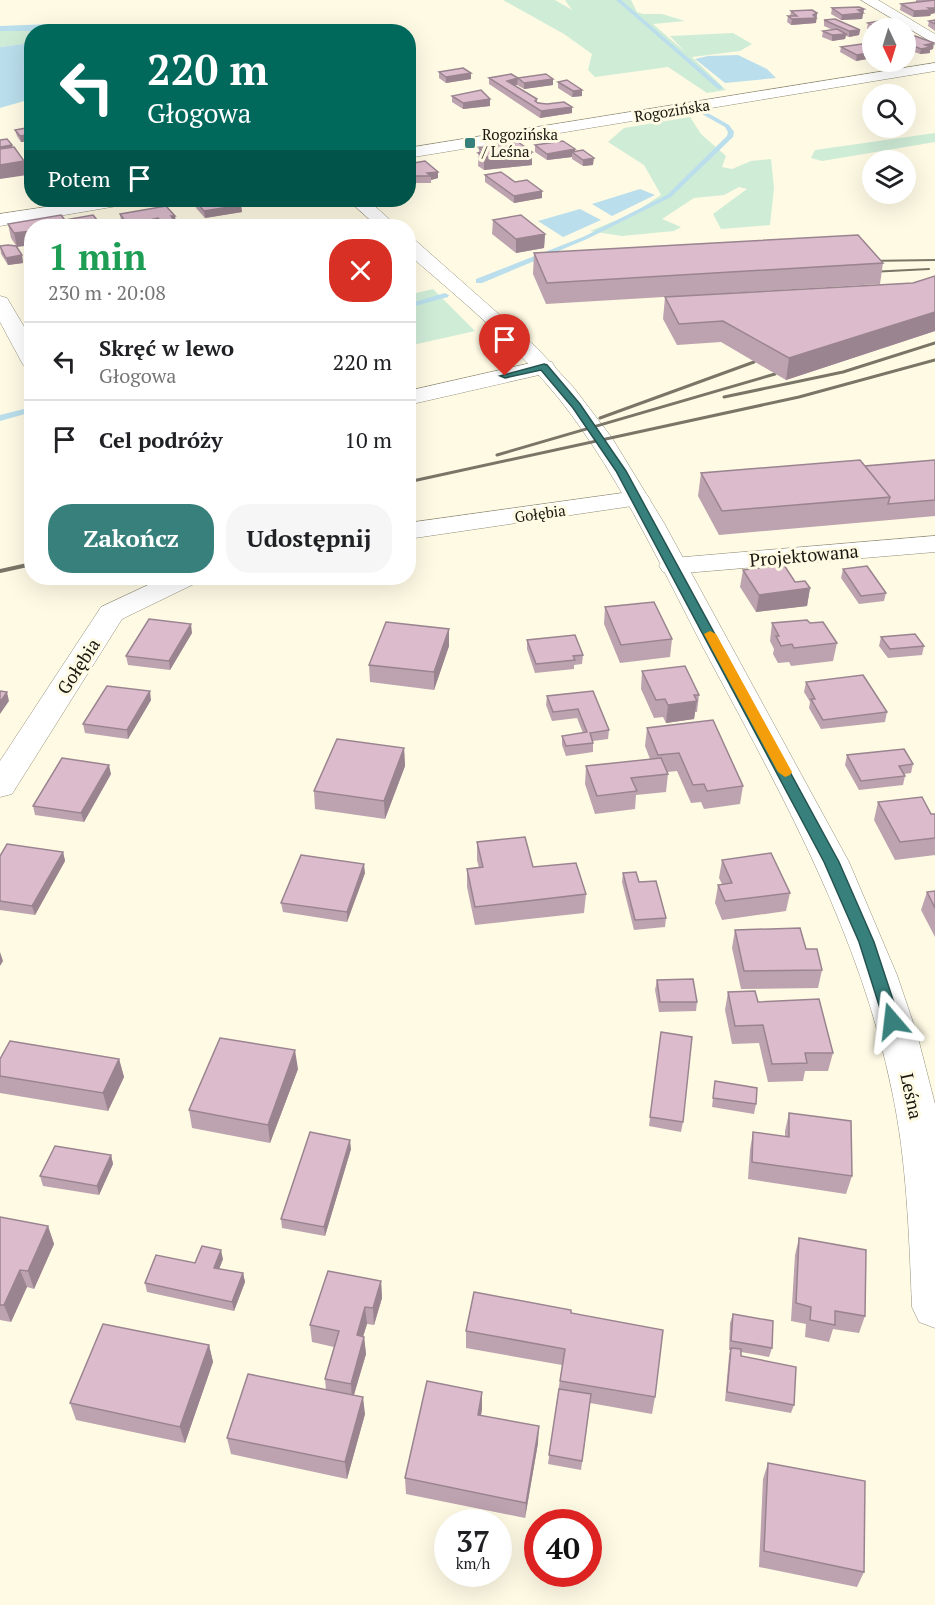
<!DOCTYPE html>
<html lang="pl">
<meta charset="utf-8">
<style>
body{margin:0;font-family:"PT Serif",serif;background:#f6f6f6;color:#202124;height:100vh;display:flex;flex-direction:column;font-size:22px;white-space:nowrap}
*{box-sizing:border-box;margin:0}
p{font-size:20px;color:#757577}
.icon{flex:none;width:33px;height:33px;fill:none;stroke:currentColor;stroke-width:2;stroke-linecap:round;stroke-linejoin:round}
.map{position:relative;flex:1;overflow:hidden}
.details{position:absolute;left:24px;top:219px;width:392px;height:366px;display:flex;flex-direction:column;background:#fff;border-radius:24px;box-shadow:0 6px 24px #0002}
.details>*{flex:none}
.banner{position:absolute;left:24px;top:24px;width:392px;height:183px;border-radius:24px;box-shadow:0 6px 24px #0002;background:#00695c;color:#fff;overflow:hidden}
.needle{width:39px;rotate:176deg}
.tools{position:absolute;left:862px;top:18px;display:grid;gap:12px}
.tools a{display:grid;place-items:center;width:54px;height:54px;border-radius:50%;background:#fff;box-shadow:0 6px 24px #0002;font-size:30px}
.speed{position:absolute;left:434px;top:1509px;display:flex;gap:12px;font-size:30px;font-weight:700;text-align:center}
.speed>*{display:grid;place-content:center;width:78px;height:78px;border-radius:50%;background:#fff;box-shadow:0 6px 24px #0002;line-height:1}
.speed small{font-size:15px;font-weight:400}
.speed .limit{border:9px solid #d22;background:#fff;color:#111}
.pin{position:absolute;display:grid;place-items:center;width:51px;height:51px;color:#fff;margin:-62px -26px;border-radius:50% 50% 50% 0;rotate:-45deg;box-shadow:0 0 6px #0007}
.pin .icon{rotate:45deg}
.me{position:absolute;width:66px;margin:-33px;rotate:343deg;stroke-linejoin:round;filter:drop-shadow(0 0 4px #0008)}
.turn{display:flex;align-items:center;gap:21px;height:126px;padding:0 24px;font-size:27px}
.turn .icon{width:78px;height:78px;stroke-width:2.5}
.turn b{display:block;font-size:42px;line-height:51px}
.then{display:flex;align-items:center;height:57px;padding:0 24px;background:#0003;gap:12px;font-size:22px}
.round{display:grid;place-items:center;flex:none;width:63px;height:63px;border-radius:24px;background:#f6f6f6}
.overview{display:flex;align-items:center;justify-content:space-between;height:102px;padding:0 24px}
h1{font-size:36px;font-weight:700;line-height:45px;color:#1e9e55}
.cta{display:flex;gap:12px;margin-top:auto;padding:12px 24px}
.cta a{flex:1;height:69px;border-radius:24px;background:#38807b;color:#fff;font-size:24px;font-weight:700;line-height:69px;text-align:center}
.cta a+a{background:#f6f6f6;color:#202124}
ul{padding:0;list-style:none}
li{display:flex;align-items:center;gap:18px;height:78px;padding:0 24px;border-top:2px solid #e0e0e0}
li div{flex:1}
li b{display:block;font-size:22px}
li em{font-style:normal}
.map>svg:first-child{display:block}
.green{fill:#cfecd7}
.water{fill:#badeec}
.lines{fill:none;stroke-linecap:round;stroke-linejoin:round}
.stream{fill:#badeec;fill-rule:evenodd}
.street-casing{stroke:#928e7a;stroke-width:1}
.secondary-casing{stroke:#928e7a;stroke-width:1}
.street{fill:#fff;fill-rule:evenodd}
.secondary{fill:#fff;fill-rule:evenodd}
.rail-far2{stroke:#797668;stroke-width:2}
.rail-far1{stroke:#797668;stroke-width:3}
.rail{stroke:#797668;stroke-width:4}
.wall{fill:#bda2af}
.shaded-wall{fill:#9a848f}
.building{fill:#dcbccc;stroke:#9a848f;stroke-width:1.5}
.route{fill:#38807b;stroke:#245350;stroke-width:1.5}
.slow{fill:#f59e0b}
.poi-dot{fill:#38807b;stroke:#fefae4;stroke-width:2}
.labels{text-anchor:middle;dominant-baseline:central;stroke-width:6;stroke-linejoin:round;paint-order:stroke}
.far-street-label{font-size:15px;fill:#1a1810;stroke:#fefae4}
.far-poi-label{font-size:15px;fill:#1a1810;stroke:#fefae4;text-anchor:start}
.street-label{font-size:18px;fill:#1a1810;stroke:#fefae4}
</style>
<div class="map">
<svg width="935" height="1605" viewBox="0 0 935 1605">
<rect width="100%" height="100%" fill="#fefae4"/>
<path class="green" d="M503,0H555L572,10L565,0H631L637,12L643,14H662L685,21L653,24L685,52L670,36L733,33L752,44L740,51L692,57L726,90L707,93L668,67L595,77L588,70L592,54L564,34Z
M0,31H36L32,32L31,43L0,47Z
M690,117L701,134L726,156L722,167L732,169L751,161L771,159L774,188L770,225L721,229L713,214L747,189L739,187L724,195L694,198L662,219L681,227L674,231L622,236L590,231L632,214L661,195L644,165L608,142L624,128Z
M935,133V142L822,161L811,158L815,150Z
M433,289L475,331L408,346V295Z"/>
<path class="water" d="M51,24L60,27L62,31H0V26Z
M31,43V99L0,108V47Z
M738,55L767,69L776,78L725,83L695,59L708,56Z
M640,189L655,195L612,216L592,204Z
M580,209L601,220L563,237L538,221Z"/>
<g class="lines">
<path class="stream" d="M616,0H621L722,87V89H718Z
M702,112H706L729,125L734,132L733,137L671,197L587,239L482,283H476V279L583,237L667,195L727,136L728,132L725,127L702,114Z
M445,293L449,295L448,297L408,308V304Z
M32,407V412L0,421V415Z"/>
<defs>
<path id="street" d="M861,0H878L935,34V44Z
M315,26L320,27L321,32H304Z
M0,296L7,298L32,340V368L24,366L21,361L0,322Z
M544,360L552,362L555,367L552,372L408,405V391Z
M637,491L646,494L650,499L646,504L408,539V523Z
M935,536V552L673,574L663,572L659,566L663,560L673,558Z
M163,578H198L194,584L122,619L12,794L0,797V761L101,607Z"/>
<path id="secondary" d="M935,63V71L408,158V148Z
M92,200H132L129,204L123,205L0,226V214Z
M348,200H368L397,226H377Z
M408,238L415,240L537,348L574,388L612,438L664,523L849,862L897,975L917,1034L935,1104V1328L919,1322L912,1307C909,1235 907,1162 892,1091C861,938 786,802 713,666C665,576 623,480 560,400C516,345 461,300 408,254Z"/>
</defs>
<use href="#street" class="street-casing"/>
<use href="#secondary" class="secondary-casing"/>
<use href="#street" class="street"/>
<use href="#secondary" class="secondary"/>
<path class="rail-far2" d="M866,261L935,260
M870,272L929,269"/>
<path class="rail-far1" d="M724,397L843,372L935,343
M600,418L754,362
M497,455L775,374
M408,482L799,397L935,360"/>
<path class="rail" d="M0,571L32,564"/>
</g>
<path class="wall" d="M916,0H935V13L931,14L930,16L913,17L900,10L901,4L917,2H916Z
M832,8L864,9L862,19L841,20L831,14Z
M791,11L817,13L816,23L791,25L787,22L788,16H790Z
M824,20L860,30L859,35L849,37L846,36L845,39L832,41L822,37L823,31L833,30L824,26Z
M935,20V31L928,26L929,21Z
M868,23L894,28H873V31L867,29Z
M906,37L933,49L930,50V53L920,54L906,49Z
M841,47L873,50V58L856,61L840,52Z
M439,72L471,73V79L446,83L439,78Z
M489,78H518L517,85H515L537,99V102L572,113L540,118L489,84Z
M518,78L553,79V85L524,89L517,85Z
M558,82L582,90V96L572,97L558,88Z
M452,96L490,99V106L463,109L452,102Z
M32,127V141L21,142L17,136L15,130Z
M535,145L575,152L593,165L583,166L572,159V157L547,160L535,152Z
M479,148L532,165L484,170L478,166Z
M408,164L438,172V178L431,180V183H409L408,182Z
M485,175L515,182L542,198L514,203L485,182Z
M290,200H329V203L297,206Z
M195,201L241,205L242,212L205,218L196,208Z
M120,214L175,216L176,226H125L121,221Z
M493,220L545,234L544,248L516,253L492,234Z
M8,224L32,226L17,247L11,238Z
M0,246L22,255L23,263L8,265L1,254Z
M32,252L31,268L26,261L25,253Z
M534,253L883,263L880,284L546,304L533,274Z
M935,276V331L786,380L721,342L677,345L663,319L665,297L913,283Z
M935,460V516L719,535L698,496L701,473L865,466Z
M843,569L886,593L884,601L859,604L841,578Z
M743,570L795,582L810,588L807,606L756,612L740,587Z
M605,607L672,639L670,657L620,663L604,624Z
M772,623H810L837,643L833,661L791,666L789,662L778,663L773,654L774,649L770,641Z
M192,633L170,670L128,665L126,656Z
M881,637L924,646L922,655L888,658L879,646Z
M527,640L583,655L582,664L574,665V669L535,673L527,649Z
M449,646L434,690L370,682L369,665Z
M642,671L699,695L697,712H695L694,719L666,723L663,717L654,718L641,689Z
M806,682L887,712L885,722L821,729L809,708L810,702L804,692Z
M593,691L609,730L608,739L593,741V752L566,756L562,745V736L583,733L577,718L552,721L546,705L547,696Z
M151,700L128,739L85,733L83,724Z
M647,728L743,786L740,804L704,809L701,802L691,803L677,771L667,772L668,774L666,792L636,795L635,809L595,814L585,784L586,766L650,759L645,746Z
M404,748L405,766L385,819L315,809L314,791Z
M847,755L913,764L911,773L904,774L905,776L903,785L859,790L845,765Z
M111,774L84,822L35,815L33,806Z
M878,802L931,814H935V855L895,860L874,820Z
M477,842L533,867L586,894L584,913L475,925L467,887V869L479,868L477,860Z
M63,852L65,861L35,915L0,910V856Z
M722,860L790,893L786,911L722,920L715,903L718,885L722,884L719,878Z
M365,873L347,922L283,912L281,903Z
M623,873L639,882L666,918L665,927L634,930L622,882Z
M935,891V937L921,910L927,892Z
M735,930L806,949L822,970L818,988L741,989L732,948Z
M657,980L697,1002L696,1011L659,1012L655,990Z
M728,992L758,1002L833,1053L828,1071H805L803,1081L768,1082L759,1043L732,1044L725,1010Z
M661,1032L683,1122L681,1132L649,1126Z
M0,1059H119L124,1077L108,1111L0,1093Z
M298,1069L270,1143L192,1128L189,1110Z
M715,1081L756,1104L754,1114L712,1107Z
M789,1113L852,1176L846,1194L748,1179L750,1150L753,1132L785,1137V1131Z
M351,1149L325,1236L282,1228L281,1219Z
M111,1155L113,1164L99,1195L43,1186L40,1176Z
M0,1217L48,1226L54,1244L34,1289L27,1287L11,1322L0,1320Z
M799,1238L865,1316L859,1333L833,1329L829,1342L805,1337L806,1324L791,1321L795,1255Z
M223,1259L219,1269L243,1273L245,1282L234,1311L147,1292L145,1283L195,1263Z
M381,1281L382,1298L374,1325L367,1324L363,1337H364L366,1354L354,1395L365,1414L347,1479L231,1454L227,1438L326,1390L325,1379L334,1347L312,1342L310,1325Z
M571,1313L655,1397L652,1414L590,1403L581,1470L548,1464L562,1365L466,1348V1331Z
M733,1314L772,1348L769,1357L741,1352V1356L794,1405L791,1413L725,1401L729,1356L730,1350H729L730,1323Z
M209,1345L213,1362L185,1443L76,1420L70,1403Z
M482,1409L481,1415L538,1443L525,1518L406,1494L405,1478Z
M768,1463L864,1572L857,1587L759,1567L763,1479Z"/>
<path class="shaded-wall" d="M928,8H935V13L931,14L930,16L913,17L914,11Z
M864,9L862,19L841,20L842,15L858,10Z
M817,13L816,23L791,25L792,19L813,15Z
M860,30L859,35L849,37V31Z
M846,34L845,39L832,41V35Z
M934,43L933,49L930,50V53L920,54L921,49L925,45Z
M873,52V58L856,61L857,55Z
M471,73V79L446,83V77Z
M518,78L517,85L507,87V81Z
M553,79V85L524,89V83Z
M582,90V96L572,97L573,91Z
M490,99V106L463,109V103Z
M572,107V113L540,118L541,111Z
M32,134V141L21,142L20,136Z
M12,145L15,158L0,160V146Z
M575,149V154L572,152V157L547,160V154Z
M532,152V165L484,170V157Z
M594,158L593,165L583,166V160Z
M24,161L27,175L0,179V165Z
M438,172V178L431,180V176L427,173Z
M542,191V198L514,203V196Z
M297,200H329V203L297,206Z
M241,205L242,212L205,218L204,211Z
M171,216H175L176,226H162V223Z
M158,218L159,226H129L128,225Z
M68,224V226H55Z
M32,231V245L17,247L14,233Z
M545,234L544,248L516,253V239Z
M22,255L23,263L8,265L6,258Z
M935,312V331L786,380L789,358Z
M810,588L807,606L756,612L759,595Z
M191,624L192,633L170,670L169,661Z
M449,629V646L434,690V672Z
M150,691L151,700L128,739L127,730Z
M7,692L9,701L0,714V702Z
M697,701L694,719L666,723L668,705Z
M404,748L405,766L385,819L384,801Z
M109,765L111,774L84,822L81,813Z
M63,852L65,861L35,915L32,906Z
M364,864L365,873L347,922V912Z
M0,952L3,961L0,966Z
M295,1050L298,1069L270,1143L268,1125Z
M119,1059L124,1077L108,1111L103,1093Z
M350,1140L351,1149L325,1236L324,1227Z
M111,1155L113,1164L99,1195L97,1186Z
M48,1226L54,1244L34,1289L28,1271Z
M221,1250L223,1259L216,1277L214,1268Z
M20,1270L27,1287L11,1322L4,1305Z
M243,1273L245,1282L234,1311L232,1302Z
M381,1281L382,1298L374,1325L373,1308Z
M365,1307L367,1324L358,1352L357,1335Z
M364,1337L366,1354L352,1401L351,1384Z
M209,1345L213,1362L185,1443L180,1427Z
M482,1392V1409L478,1431V1415Z
M363,1397L365,1414L347,1479L345,1462Z
M539,1426L538,1443L525,1518L526,1503Z"/>
<path class="building" d="M935,0V8H928L931,10L914,11L901,4Z
M859,7L864,9L858,10L863,13L842,15L832,8Z
M812,10L817,13L813,15L816,18L792,19L788,16H797L791,11Z
M835,19L860,30L849,31L824,20Z
M935,20V24L929,21Z
M879,21L894,28H881L868,23Z
M837,29L846,34L832,35L823,31Z
M915,36L934,43L925,45L931,47L921,49L906,43V37Z
M862,44L873,50V52L857,55L841,47Z
M463,68L471,73L446,77L439,72Z
M511,74L518,78L507,81L537,99L535,101L538,103L547,104L564,102L572,107L541,111L489,78Z
M546,74L553,79L524,83L518,78Z
M567,80L582,90L573,91L558,82Z
M481,90L490,99L463,103L452,96Z
M32,127V134L20,136L15,130Z
M7,139L12,145L0,147V140Z
M563,141L575,149L547,154L535,145Z
M518,142L532,152L484,157L478,153L484,152L479,148Z
M14,147L24,161L0,165V149Z
M583,150L594,158L583,160L572,152Z
M425,161L438,172L427,173L431,176H409L408,175V164Z
M501,172L515,182L527,180L542,191L514,196L485,175Z
M207,200H235L241,205L204,211L195,201Z
M166,206L175,216H171L175,221L162,223L158,218L128,225L120,214Z
M61,215L68,224L55,226H56H32V231L14,233L8,224Z
M93,215L102,226H68V224L65,220Z
M521,215L545,234L516,239L493,220Z
M248,220L254,226H221L220,225Z
M858,235L883,263L547,283L534,253Z
M8,245L16,246L22,255L6,258L0,246Z
M32,252V260H29L25,253Z
M935,276V312L789,358L723,321L679,324L665,297L913,283Z
M860,460L890,497L722,511L701,473Z
M935,460V500L888,504L890,497L865,466Z
M784,565L795,582L805,581L810,588L759,595L743,570Z
M867,566L886,593L861,596L843,569Z
M654,602L672,639L621,645L605,607Z
M149,619L191,624L169,661L126,656Z
M807,620L810,623L823,622L837,643L794,648L792,644L781,646L776,636H779L772,623Z
M386,622L449,629L434,672L369,665Z
M915,634L924,646L890,649L881,637Z
M575,635L583,655L573,656L575,660L536,664L527,640Z
M685,666L699,695H694L697,701L668,705L665,699L656,700L642,671Z
M863,675L887,712L823,720L811,699H815L806,682Z
M107,686L150,691L127,730L83,724Z
M0,691L7,692L0,702Z
M593,691L609,730L590,733L593,743L566,746L562,736L587,732L578,709L553,712L547,696Z
M713,720L743,786L707,791L704,784L693,785L679,753L658,755L647,728Z
M337,739L404,748L384,801L314,791Z
M904,749L913,764L899,766L905,776L861,781L847,755Z
M62,758L109,765L81,813L33,806Z
M661,758L668,774L631,778L637,791L597,796L586,766Z
M922,797L931,814H935V838L900,842L878,802Z
M525,837L533,867L576,863L586,894L475,907L467,869L483,867L477,842Z
M7,844L63,852L32,906L0,901V856Z
M771,853L790,893L725,901L718,885L732,883L722,860Z
M301,855L364,864L347,912L281,903Z
M636,872L639,882L656,881L666,918L635,920L623,873Z
M935,891V908L927,892Z
M800,928L806,949H817L822,970L744,971L735,930Z
M693,979L697,1002H660L657,980Z
M755,991L758,1002L819,999L833,1053H805L807,1063L772,1064L763,1025L735,1026L728,992Z
M661,1032L692,1037L683,1122L650,1117Z
M220,1038L295,1050L268,1125L189,1110Z
M10,1041L119,1059L103,1093L0,1076V1059Z
M715,1081L757,1088L756,1104L713,1098Z
M789,1113L851,1121L852,1176L752,1162L753,1132L789,1137Z
M310,1132L350,1140L324,1227L281,1219Z
M55,1146L111,1155L97,1186L40,1176Z
M0,1217L48,1226L28,1271L20,1270L4,1305H0Z
M799,1238L866,1250L865,1316L835,1311V1325L810,1320L811,1307L796,1303Z
M202,1246L221,1250L214,1268L243,1273L232,1302L145,1283L156,1255L195,1263Z
M328,1271L381,1281L373,1308L365,1307L357,1335L364,1337L351,1384L325,1379L339,1331L310,1325Z
M474,1292L571,1310V1313L663,1330L655,1397L560,1381L565,1349L466,1331Z
M733,1314L773,1321L772,1348L731,1341Z
M103,1324L209,1345L180,1427L70,1403Z
M731,1348L741,1349V1356L796,1367L794,1405L727,1392Z
M248,1374L363,1397L345,1462L227,1438Z
M427,1381L482,1392L478,1415L539,1426L526,1503L405,1478Z
M559,1389L591,1394L582,1461L549,1455Z
M768,1463L865,1481L864,1572L764,1551Z"/>
<path class="route" d="M544,364L547,365L580,404L626,471L839,862L874,942L900,1021L898,1026L892,1028L887,1026L884,1021L859,942L824,862L616,471L573,408L541,370L505,378L500,376Z"/>
<path class="slow" d="M710,631L716,634L792,772L790,775L785,777L778,772L704,634Z"/>
<rect class="poi-dot" x="464" y="137" width="12" height="12" rx="3"/>
<g class="labels">
<g class="far-street-label">
<text transform="translate(672 110) rotate(-9)">Rogozińska</text>
<text transform="translate(540 513) rotate(-8)">Gołębia</text>
</g>
<g class="far-poi-label">
<text x="482" y="134">Rogozińska<tspan x="482" dy="17">/ Leśna</tspan></text>
</g>
<g class="street-label">
<text transform="translate(804 555) rotate(-5)">Projektowana</text>
<text transform="translate(78 666) rotate(-57)">Gołębia</text>
<text transform="translate(912 1096) rotate(78)">Leśna</text>
</g>
</g>
</svg>
<div class="tools">
<a><svg class="needle" viewBox="-14 -14 28 28"><path d="M0-13l5 13h-10z" fill="#e53935"/><path d="M0 13l5-13h-10z" fill="#757577"/></svg></a>
<a><svg class="icon" aria-label="search" viewBox="0 0 24 24"><circle cx="10" cy="10" r="6"/><path d="M15 15l6 6"/></svg></a>
<a><svg class="icon" aria-label="layers" viewBox="0 0 24 24"><path d="M12 4l9 5-9 5-9-5zM3 14l9 5 9-5"/></svg></a>
</div>
<div class="speed"><div>37<small>km/h</small></div><div class="limit">40</div></div>
<div class="pin" style="left:505px;top:376px;background:#d93025"><svg class="icon" aria-label="arrive" viewBox="0 0 24 24"><path d="M6 21V4h12l-3 4 3 4H6"/></svg></div>
<svg class="me" style="left:892px;top:1021px" viewBox="-20 -20 40 40"><path d="M0-17L14 15 0 8-14 15z" fill="#38807b" stroke="#fff" stroke-width="4"/></svg>
<div class="banner">
<div class="turn"><svg class="icon" aria-label="left" viewBox="0 0 24 24"><path d="M17 20v-9H6M10 6l-5 5 5 5"/></svg><div><b>220 m</b>Głogowa</div></div>
<div class="then">Potem<svg class="icon" aria-label="arrive" viewBox="0 0 24 24"><path d="M6 21V4h12l-3 4 3 4H6"/></svg></div>
</div>
<section class="details">
<div class="overview"><div><h1>1 min</h1><p>230 m · 20:08</p></div><a class="round" style="background:#d93025;color:#fff"><svg class="icon" aria-label="close" viewBox="0 0 24 24"><path d="M6 6l12 12M18 6L6 18"/></svg></a></div>
<ul>
<li><svg class="icon" aria-label="left" viewBox="0 0 24 24"><path d="M17 20v-9H6M10 6l-5 5 5 5"/></svg><div><b>Skręć w lewo</b><p>Głogowa</p></div><em>220 m</em></li>
<li><svg class="icon" aria-label="arrive" viewBox="0 0 24 24"><path d="M6 21V4h12l-3 4 3 4H6"/></svg><div><b>Cel podróży</b></div><em>10 m</em></li>
</ul>
<div class="cta"><a>Zakończ</a><a>Udostępnij</a></div>
</section>
</div>
